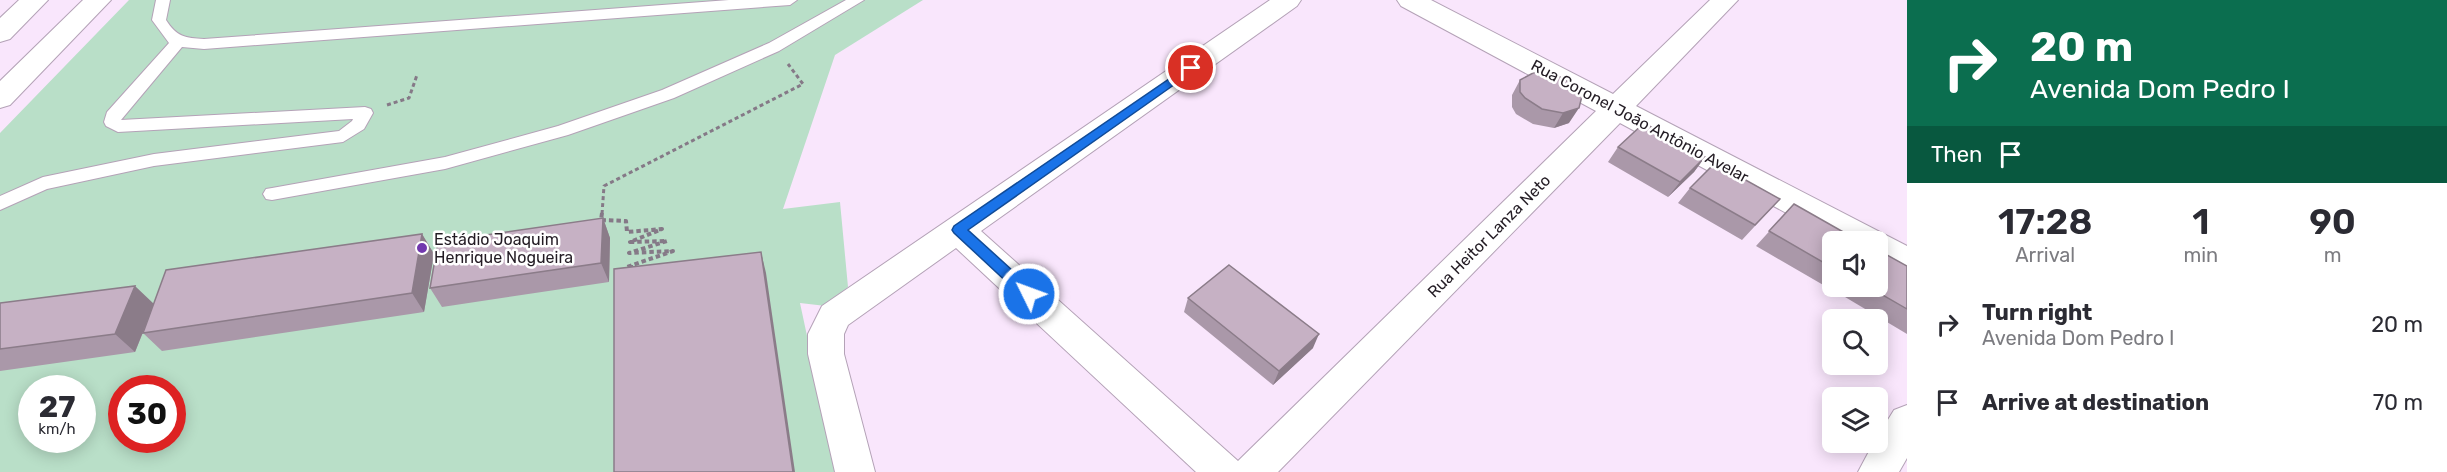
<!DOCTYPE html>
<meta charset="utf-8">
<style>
body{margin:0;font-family:Rubik,sans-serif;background:#f7f7f7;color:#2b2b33;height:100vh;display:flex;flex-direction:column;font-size:22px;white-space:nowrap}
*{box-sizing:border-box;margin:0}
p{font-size:20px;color:#7c7c81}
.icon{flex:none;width:33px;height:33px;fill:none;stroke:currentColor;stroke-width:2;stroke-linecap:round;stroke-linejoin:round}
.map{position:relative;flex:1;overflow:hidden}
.sheet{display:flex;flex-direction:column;background:#fff;width:540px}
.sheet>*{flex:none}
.hud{background:#0b6e4f;color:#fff;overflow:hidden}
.tools{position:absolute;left:1822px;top:231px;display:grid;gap:12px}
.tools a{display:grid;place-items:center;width:66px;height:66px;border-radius:9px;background:#fff;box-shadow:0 3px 15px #0003;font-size:30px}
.speed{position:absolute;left:18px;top:375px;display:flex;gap:12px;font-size:30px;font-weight:700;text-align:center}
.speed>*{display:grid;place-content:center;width:78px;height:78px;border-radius:50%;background:#fff;box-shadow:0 3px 15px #0003;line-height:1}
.speed small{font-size:15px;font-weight:400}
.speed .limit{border:9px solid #d22;background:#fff;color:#111}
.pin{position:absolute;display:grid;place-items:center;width:51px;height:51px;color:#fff;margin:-26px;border:3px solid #fff;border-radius:50%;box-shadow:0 2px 6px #0007}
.me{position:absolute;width:66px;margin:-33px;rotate:312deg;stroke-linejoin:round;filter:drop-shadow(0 0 4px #0008)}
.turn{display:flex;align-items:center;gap:21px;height:126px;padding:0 24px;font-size:27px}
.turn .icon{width:78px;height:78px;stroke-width:2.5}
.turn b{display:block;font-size:42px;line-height:51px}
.then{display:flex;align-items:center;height:57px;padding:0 24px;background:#0003;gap:12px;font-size:22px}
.eta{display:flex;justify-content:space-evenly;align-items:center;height:102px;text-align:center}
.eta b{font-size:36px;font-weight:600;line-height:42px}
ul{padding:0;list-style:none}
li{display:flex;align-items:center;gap:18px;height:78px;padding:0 24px}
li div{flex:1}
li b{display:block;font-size:22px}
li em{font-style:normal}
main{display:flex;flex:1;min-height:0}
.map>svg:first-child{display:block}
.green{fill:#b9dfc8;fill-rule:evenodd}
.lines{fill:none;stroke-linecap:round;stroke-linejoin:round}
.service-casing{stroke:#b4a2b7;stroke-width:2}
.minor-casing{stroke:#b4a2b7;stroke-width:2}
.trunk-casing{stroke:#b4a2b7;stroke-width:2}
.path-far1{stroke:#857987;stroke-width:3;stroke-dasharray:4 3;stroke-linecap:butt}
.path{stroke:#857987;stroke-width:4;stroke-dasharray:4.5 3;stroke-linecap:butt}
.service{fill:#fff;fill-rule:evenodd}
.minor{fill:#fff;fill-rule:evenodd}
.trunk{fill:#fff;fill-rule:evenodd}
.wall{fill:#aa98a9}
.shaded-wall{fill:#8b7c89}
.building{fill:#c6b1c4;stroke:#8b7c89;stroke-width:1.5}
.route{fill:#1a73e8;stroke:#114b97;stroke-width:1.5}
.poi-dot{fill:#7238ae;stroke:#fff;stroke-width:2}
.labels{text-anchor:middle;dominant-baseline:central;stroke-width:5;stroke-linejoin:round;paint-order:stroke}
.street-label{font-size:16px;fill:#231c24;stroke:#fff}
.poi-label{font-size:16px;fill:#231c24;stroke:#fff;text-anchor:start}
</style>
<main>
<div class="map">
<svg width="1907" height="472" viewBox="0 0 1907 472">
<rect width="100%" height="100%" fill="#f9e6fc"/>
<path class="green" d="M129,0H923L835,55L783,209L840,202L848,287L826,306L800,303L836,472H0V133ZM32,388H82V440H32ZM122,388H172V440H122Z"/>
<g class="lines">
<defs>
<path id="service" d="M156,0H170L166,20C177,37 185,38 204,39L729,0H797L790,5L204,49L182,47L121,120L365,107L371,109L373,113L364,129L343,142L154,166L47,189L0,210V196L43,177L154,154L339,131L352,121L353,119L118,132L106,126L104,122L107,112L169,43L152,20Z
M846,0H864L779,51L674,98L568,135L445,169L272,200L266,199L263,194L266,189L272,188L445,157L558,126L662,90L769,43Z"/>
<path id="minor" d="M1270,0H1301L1297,6L981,231L1238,461L1596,111L1401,6L1397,0H1431L1613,94L1710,0H1738L1636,106L1907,246V274L1878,261V242H1840L1620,123L1278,472H1196L956,248L848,325L844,334V354L875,472H835L808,354V334L822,306Z
M1907,405V458L1899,472H1858L1874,442H1878V436L1894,410Z"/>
<path id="trunk" d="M19,0H48L10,39L0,42V18Z
M83,0H111L10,105L0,108V81Z"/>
</defs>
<use href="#service" class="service-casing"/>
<use href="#minor" class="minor-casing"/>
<use href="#trunk" class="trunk-casing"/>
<path class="path-far1" d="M387,105L409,98L417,75
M602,214L604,186L803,84L788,64"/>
<path class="path" d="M602,213L601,220L626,221L627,232L662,229L630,242L667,241L629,253L673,251L627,267H633"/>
<use href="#service" class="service"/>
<use href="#minor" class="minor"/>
<use href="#trunk" class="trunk"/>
</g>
<path class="wall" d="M1563,78L1569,123L1554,128L1533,124L1516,114L1512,107V95L1520,80Z
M1618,147L1705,157L1694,172L1668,197L1608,162Z
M1690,188L1780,199L1742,240L1678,203Z
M1794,204L1833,242V278L1825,286L1756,246Z
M603,218L610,238L609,282L442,307L430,288Z
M422,234L434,254L424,312L162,351L143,333L144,330L135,352L0,371V303L153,304Z
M1907,266V334L1835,291L1838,286H1878Z
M1188,298L1313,348L1273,385L1184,312Z"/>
<path class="shaded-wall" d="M1579,108L1569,123L1554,128L1563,113Z
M1705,157L1694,172L1668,197L1680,182Z
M603,218L610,238L609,282L601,263Z
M422,234L434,254L424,312L412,293Z
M761,252L766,273L795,472H793Z
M135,286L154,304L135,352L115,334Z
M1319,334L1313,348L1273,385L1279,371Z"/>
<path class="building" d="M1543,72L1563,78L1579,90L1582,96L1579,108L1563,113L1542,109L1525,98L1520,92V80L1533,73Z
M1644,123L1705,157L1680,182L1618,147Z
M1715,163L1780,199L1755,225L1690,188Z
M1794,204L1861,242H1833V268L1769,231Z
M603,218L601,263L430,288L438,242Z
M422,234L412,293L143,333L166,270Z
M1878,250L1907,266V309L1867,286H1878Z
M761,252L793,472H614V269Z
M1229,265L1319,334L1279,371L1188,298Z
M135,286L115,334L0,349V303Z"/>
<path class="route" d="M1191,64L1197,68L1195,70L968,230L1034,290L1036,294L1034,298H1024L954,233L952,230L954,226Z"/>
<circle class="poi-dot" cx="422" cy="248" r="6"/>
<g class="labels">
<g class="street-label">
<text transform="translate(1640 121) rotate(28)">Rua Coronel João Antônio Avelar</text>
<text transform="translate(1489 236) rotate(-45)">Rua Heitor Lanza Neto</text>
</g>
<g class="poi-label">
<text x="434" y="239">Estádio Joaquim<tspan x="434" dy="18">Henrique Nogueira</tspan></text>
</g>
</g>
</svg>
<div class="tools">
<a><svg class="icon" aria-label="sound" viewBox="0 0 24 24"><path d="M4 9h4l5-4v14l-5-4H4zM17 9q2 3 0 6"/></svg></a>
<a><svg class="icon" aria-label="search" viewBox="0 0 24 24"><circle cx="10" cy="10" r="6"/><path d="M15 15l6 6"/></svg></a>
<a><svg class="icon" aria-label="layers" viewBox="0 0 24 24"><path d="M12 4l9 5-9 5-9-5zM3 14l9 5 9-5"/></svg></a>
</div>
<div class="speed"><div>27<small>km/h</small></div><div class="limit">30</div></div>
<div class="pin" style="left:1191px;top:68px;background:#d93025"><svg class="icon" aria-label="arrive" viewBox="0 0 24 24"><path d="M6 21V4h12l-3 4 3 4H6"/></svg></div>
<svg class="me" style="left:1029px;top:294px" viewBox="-20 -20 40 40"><circle r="17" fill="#1a73e8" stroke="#fff" stroke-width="3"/><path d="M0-11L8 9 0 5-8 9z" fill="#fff"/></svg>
</div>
<section class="sheet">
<div class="hud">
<div class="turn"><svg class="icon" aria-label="right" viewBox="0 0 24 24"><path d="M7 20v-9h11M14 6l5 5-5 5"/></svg><div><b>20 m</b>Avenida Dom Pedro I</div></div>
<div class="then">Then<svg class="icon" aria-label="arrive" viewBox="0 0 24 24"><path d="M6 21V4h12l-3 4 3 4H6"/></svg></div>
</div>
<div class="eta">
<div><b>17:28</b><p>Arrival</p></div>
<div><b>1</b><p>min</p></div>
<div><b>90</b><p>m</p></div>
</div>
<ul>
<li><svg class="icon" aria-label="right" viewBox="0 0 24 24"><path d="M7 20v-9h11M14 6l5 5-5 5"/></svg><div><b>Turn right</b><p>Avenida Dom Pedro I</p></div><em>20 m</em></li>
<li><svg class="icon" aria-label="arrive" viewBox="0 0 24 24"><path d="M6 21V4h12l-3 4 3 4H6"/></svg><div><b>Arrive at destination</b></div><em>70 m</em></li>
</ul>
</section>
</main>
